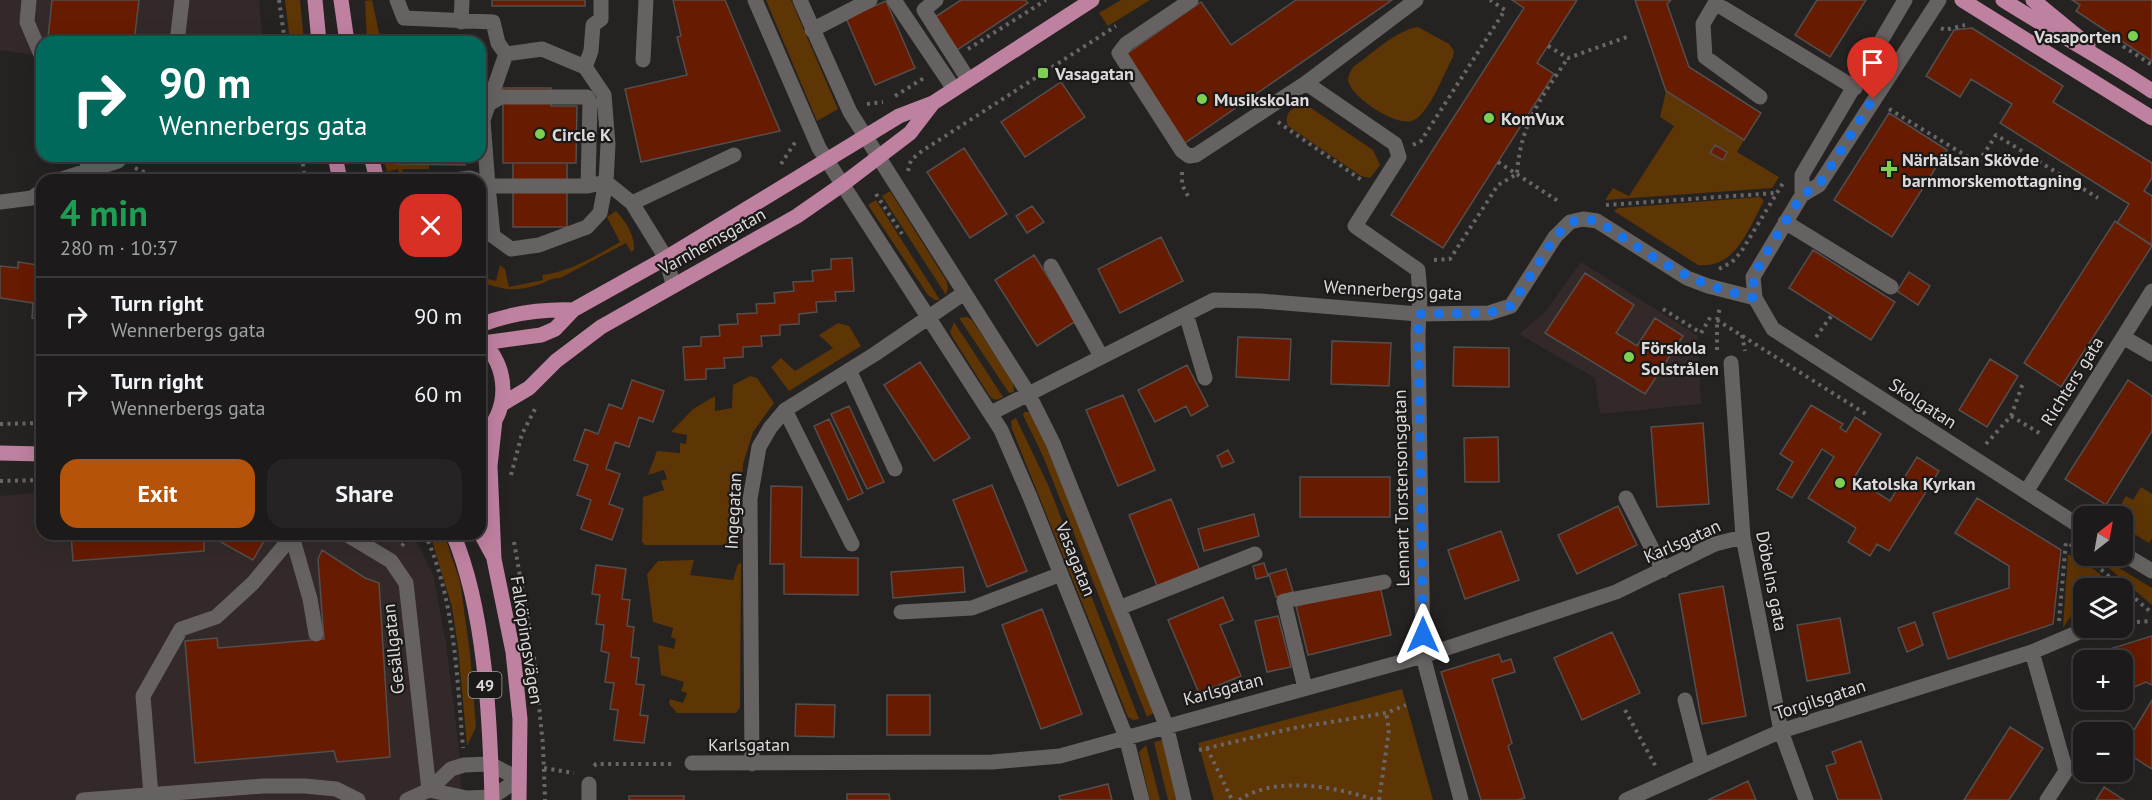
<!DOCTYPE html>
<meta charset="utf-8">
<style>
body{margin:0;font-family:"PT Sans",sans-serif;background:#252323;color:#f1f3f6;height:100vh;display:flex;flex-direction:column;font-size:22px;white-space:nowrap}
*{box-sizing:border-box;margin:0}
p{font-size:20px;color:#a0a1a2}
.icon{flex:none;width:33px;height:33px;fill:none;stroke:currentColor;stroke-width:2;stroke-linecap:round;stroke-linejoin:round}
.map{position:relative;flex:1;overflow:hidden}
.panel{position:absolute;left:36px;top:174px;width:450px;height:366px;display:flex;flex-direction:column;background:#1c1a1a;border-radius:18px;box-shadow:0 6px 24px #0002,0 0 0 2px #3a3839}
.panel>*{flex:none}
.top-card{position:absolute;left:36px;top:36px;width:450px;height:126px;border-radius:18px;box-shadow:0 6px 24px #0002,0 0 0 2px #3a3839;background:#00695c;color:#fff;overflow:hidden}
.needle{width:39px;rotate:31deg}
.controls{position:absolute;left:2073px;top:506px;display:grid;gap:12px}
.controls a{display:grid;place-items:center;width:60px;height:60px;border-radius:12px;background:#1c1a1a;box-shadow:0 6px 24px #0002,0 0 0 2px #3a3839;font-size:30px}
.pin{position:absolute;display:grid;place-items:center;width:51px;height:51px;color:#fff;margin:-62px -26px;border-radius:50% 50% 50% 0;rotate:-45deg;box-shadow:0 0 6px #0007}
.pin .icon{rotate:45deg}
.me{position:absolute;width:66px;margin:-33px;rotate:0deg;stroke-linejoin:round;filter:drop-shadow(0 0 4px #0008)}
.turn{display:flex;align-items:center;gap:21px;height:126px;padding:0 24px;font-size:27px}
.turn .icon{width:78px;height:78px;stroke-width:2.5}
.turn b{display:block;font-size:42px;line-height:51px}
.round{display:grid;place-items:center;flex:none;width:63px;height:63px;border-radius:18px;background:#252323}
.overview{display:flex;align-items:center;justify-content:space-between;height:102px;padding:0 24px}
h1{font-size:36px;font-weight:700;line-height:45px;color:#1e9e55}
.action{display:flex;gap:12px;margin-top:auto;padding:12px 24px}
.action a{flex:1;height:69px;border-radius:18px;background:#b45309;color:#fff;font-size:24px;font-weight:700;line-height:69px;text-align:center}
.action a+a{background:#252323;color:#f1f3f6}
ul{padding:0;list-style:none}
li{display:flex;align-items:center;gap:18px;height:78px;padding:0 24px;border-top:2px solid #3a3839}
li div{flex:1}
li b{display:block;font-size:22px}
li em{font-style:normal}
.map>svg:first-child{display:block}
.built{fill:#332929}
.green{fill:#5e3505}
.building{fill:#671b00;stroke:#524f4e;stroke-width:1.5}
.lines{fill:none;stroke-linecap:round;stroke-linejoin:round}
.path{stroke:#686666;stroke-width:4;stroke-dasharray:3 4.5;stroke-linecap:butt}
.minor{stroke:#666262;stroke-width:15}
.major{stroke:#bf81a0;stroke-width:15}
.route{stroke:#1a73e8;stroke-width:10;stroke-dasharray:0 18}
.poi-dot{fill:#7cd155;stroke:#1c1919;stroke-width:2}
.labels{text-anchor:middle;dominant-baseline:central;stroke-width:4.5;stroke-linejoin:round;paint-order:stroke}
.shield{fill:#1c1919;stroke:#a29f9f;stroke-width:1.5}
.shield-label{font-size:16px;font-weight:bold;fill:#dbd9d9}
.poi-label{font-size:18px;font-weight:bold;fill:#dbd9d9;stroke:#1c1919;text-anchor:start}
.street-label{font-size:18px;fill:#dbd9d9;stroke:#1c1919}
</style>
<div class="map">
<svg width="2152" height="800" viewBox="0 0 2152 800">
<rect width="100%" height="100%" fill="#252222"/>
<path class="built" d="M0,0H259L263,42H42V56L0,50Z
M1581,262L1698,336L1701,404L1600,414L1595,378L1519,334L1545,312Z
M42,492V534H413L433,575L446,642L459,750L462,800H0V496Z"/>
<path class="green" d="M285,0H300L304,42H290Z
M372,0L381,42H367L365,1Z
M766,0H791L838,109L817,121Z
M1121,0H1150L1108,26L1099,13Z
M1418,27L1449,44L1454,51L1453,57C1444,73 1430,112 1414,120C1399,129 1350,97 1348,80C1348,75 1351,71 1353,67C1372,54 1396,30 1418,27Z
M1666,91L1744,140L1737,152L1779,177L1772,188L1605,200L1613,188L1629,196L1674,126L1660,117Z
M1301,105L1308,106L1373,150L1380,165L1370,178L1361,176L1288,126C1284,115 1290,108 1301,105Z
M383,156H397L398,165L429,164V169H402L405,180H400L398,169L387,172Z
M890,191L946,280L948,287L946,295L882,196Z
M1760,197L1764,201C1748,229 1736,269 1698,265L1614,211L1618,208Z
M876,200L940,300H935L928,295L868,205Z
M616,211C626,222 635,235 634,250L631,252L626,243L560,278C549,278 547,282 538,285C511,292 506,290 480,282V277L496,281L500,265L505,269L509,287L543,280L542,275C572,271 593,257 620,242L607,217Z
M967,317L972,320L1013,382L1014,392L1009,393L959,318Z
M954,322L1003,397L997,400L991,398L953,338L950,332Z
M838,323L849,326L861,346L789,391L771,367L781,358L795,371L833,348L819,335Z
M750,376L757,378L774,403L753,432L743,464L740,545H645L642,542L643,497L664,490L661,481L667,479L664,470L648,475L657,451L680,453V443L686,444L687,435L671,432L693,409L715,396V411L732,408L733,385Z
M1024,412H1032L1155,712L1147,717L1043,456L1023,415Z
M1016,418L1049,487L1139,719L1133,720L1128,717L1012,429L1011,421Z
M2141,487L2152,494V538L2149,543L2123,527L2122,516H2114L2126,496L2133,500Z
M430,534H444L460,581L470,653L476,727L467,746L458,647L452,607Z
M2068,554L2095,570L2116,588H2084L2083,598L2063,628Z
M694,560L690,575L733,580L738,564L741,563L740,708L736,713H677L669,704L670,699L683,703L687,693L681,691L684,682L661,675L658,645L674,649L676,639L671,637L673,628L653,622L647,574L658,561Z
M2106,560L2152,588V605L2103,563Z
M1402,689L1433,800H1214L1198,743Z
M1162,740L1177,800H1168L1154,742Z
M1146,745L1160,800H1150L1139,752Z"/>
<path class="building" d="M52,0H139L134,42H87L48,38Z
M492,0H585V6H492Z
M673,0H725L780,131L641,162L625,89L687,75L677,37L681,36Z
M961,0H1025L1028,3L957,50L935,17Z
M1296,0H1392L1185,143L1125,55L1201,2L1231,45Z
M1512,0H1577L1537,63L1554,74L1443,248L1391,215L1524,8Z
M1635,0H1671L1667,4L1689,67L1761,113L1744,140L1666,91Z
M1817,0H1866L1830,57L1795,35Z
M2072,0H2152V61L2076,11L2080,5Z
M886,1L915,68L875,85L846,18Z
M1972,28L2063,86L2053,102L2152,163V178L2144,191L2152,196V245L2117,223L2129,204L2000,123L2012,104L1971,79L1960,97L1926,76L1954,30Z
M1061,82L1085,117L1025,157L1001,122Z
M503,88H551V106H577L576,163H503Z
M1889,113L1947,150L1892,237L1834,200Z
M1715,145L1727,152L1723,160L1710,153Z
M964,148L1007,214L970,238L927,172Z
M397,156H465V165L396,164Z
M513,163H567V227H513Z
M1032,206L1044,222L1027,233L1016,216Z
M2115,221L2152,246L2061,387L2024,363Z
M42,225V337H39L41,319L32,318L33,303L0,298V266L18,268V262L37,265Z
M1161,237L1183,281L1120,313L1098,269Z
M1813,250L1895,302L1871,340L1789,288Z
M1034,255L1076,321L1037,346L995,280Z
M852,258L854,291L835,292L836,301L816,302L817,312L799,314V324L780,325V335L761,336L762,346L743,347V357L724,358L725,368L706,369V379L685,380L683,347L701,346V337L720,336L719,325L738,324L737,314L757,313L756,304L775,303L774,293L794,291L793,282L813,281L812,271L831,269V259Z
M1909,272L1930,286L1918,305L1897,291Z
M1585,273L1634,305L1616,333L1637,346L1655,318L1683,336L1645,394L1545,333Z
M1238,337L1291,339L1289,380L1236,377Z
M1332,341L1391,343L1389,386L1331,384Z
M1454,347L1509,348V387L1453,386Z
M1990,359L2018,376L1987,427L1959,410Z
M920,362L970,438L934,461L884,385Z
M1187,365L1208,406L1191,416L1186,406L1155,422L1138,390Z
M632,380L664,391L653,422L639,417L629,447L615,442L606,469L620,474L609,504L623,509L612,540L581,529L591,500L577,495L588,465L574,460L585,429L598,434L609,404L622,409Z
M2128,380L2152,396V431L2106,505L2065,479Z
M1123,395L1155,470L1118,486L1086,410Z
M1811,405L1843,424L1840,428L1846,432L1855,417L1881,434L1854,478L1890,501L1917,457L1939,471L1889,551L1877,544L1870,556L1848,542L1856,528L1808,498L1834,457L1822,449L1792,498L1777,489L1793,462L1780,454Z
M849,406L884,482L867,489L831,414Z
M829,419L863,493L848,500L814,426Z
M1703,423L1709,504L1657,507L1651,427Z
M1498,437L1499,482H1465L1464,438Z
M1228,450L1234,462L1222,467L1217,456Z
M1300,477H1390V517H1300Z
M992,485L1027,571L987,587L953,500Z
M771,486L802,487L801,557L858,558V595L784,594V564H770Z
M1977,498L2061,550L2053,624L1948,659L1933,613L2009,588V566L1955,533Z
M1171,499L1200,571L1158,588L1129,515Z
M1618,506L1637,545L1577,574L1558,535Z
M1254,514L1259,536L1204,551L1198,529Z
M1501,531L1519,580L1465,599L1448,550Z
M71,534H268L253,560L219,541H204V551L73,561Z
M322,550L365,578L379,583L390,757L337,762L334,751L195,763L185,641L217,638L218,648L324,639L318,559Z
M1264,563L1268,576L1256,579L1253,566Z
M596,565L626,569L622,599L630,600L627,626L634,627L631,657L639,658L636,684L644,685L640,715L648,716L644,743L614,740L618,710L610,709L614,683L605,682L609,653L601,651L604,625L596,624L600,595L592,594Z
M963,567L965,592L893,598L891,572Z
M1286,569L1293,592L1276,597L1269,574Z
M1380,586L1391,635L1308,655L1296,606Z
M1723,586L1746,716L1702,724L1679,594Z
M1223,597L1233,620L1220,625L1241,676L1199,693L1168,620Z
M1042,609L1082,714L1041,729L1002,625Z
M1278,616L1291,667L1267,672L1255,621Z
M1840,618L1850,673L1807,681L1797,625Z
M1915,622L1923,645L1907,652L1898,628Z
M1612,632L1640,693L1582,720L1554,658Z
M2152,636V685L2146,682L2122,692V660H2102L2100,652Z
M1499,654L1502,662L1511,659L1515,672L1492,679L1512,743L1508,746L1525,798L1518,800H1481L1441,672Z
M887,695H930V735H887Z
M2152,700V769L2122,750Z
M796,704L835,705L834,737L795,736Z
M2010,727L2043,748L2009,800H1964Z
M1861,741L1882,800H1838L1826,766L1836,763L1832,752Z
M1748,781L1756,800H1708Z
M1108,784L1112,800H1060L1059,796Z
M2104,787L2124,800H2096Z
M847,794H889L890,800H847Z
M629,796H684V800H629Z"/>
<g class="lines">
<path class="path" d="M279,0L285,42
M1941,28L1945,30L1965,25
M2104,34L2152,65
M1548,46L1568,58L1627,37
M968,49L1046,0
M895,96L924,78
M867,104L883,102
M1889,109L1978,163L1996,135L2098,198
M1278,122L1363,181
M1413,145L1421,141L1505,10L1490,0
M302,156L305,180
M1498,162L1558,201
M781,164L796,141
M135,168L162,180
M908,171L911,160L922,151L1116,26
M1182,172V185L1188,196
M876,194L902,234
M1606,205L1775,193
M1434,260L1450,259L1498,185L1517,174C1520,125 1541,98 1568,58
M1719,269L1732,262L1741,252L1783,183
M1663,309L1701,333L1711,316
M1717,320L1869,416
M1742,335L1745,351
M1816,337L1832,315
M1717,350V320L1720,307
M2011,416L2041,434
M0,424L42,423
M1986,444L2011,416L2023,383
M511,475L522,434L536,407
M0,481L42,480
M2122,530L2131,535
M425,534C455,600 457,678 463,748
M514,542L530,632
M2070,544L2084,555
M402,546L410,534
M2084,555L2152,613
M2059,621L2066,541
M2122,623L2152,621
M534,657L543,745L545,800
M1625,710L1656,767
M1207,748L1232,800
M1199,750L1294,728L1386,713L1406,705
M594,766L596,764H675
M544,768L574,773
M1239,800C1276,775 1336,787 1375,800
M1379,800L1389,730L1386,713"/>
<path class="minor" d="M29,0L27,22L42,57
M397,0L404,18L493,22L498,43L506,54
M755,0L819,148L1001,430L1030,497L1126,737L1142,800
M800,0L850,112L1028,393L1053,443L1166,725L1184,800
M894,0L954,89
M936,0L924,10L968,79
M1191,0L1126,44L1119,53L1182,151L1189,156L1196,155L1306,83L1416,0
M1717,0L1703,24L1705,57L1760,97
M1939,0L1819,185L1802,195L1753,277L1755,298L1773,329L2084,529
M1715,3L1855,88
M461,22L462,0
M812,30L870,0
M177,42L182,0
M643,60L646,0
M585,67L591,51L593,25L601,19V0
M1306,83L1395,144L1399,157L1355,226L1418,270L1420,295L1418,334L1423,656L1461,800
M485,106L501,97H587L590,102L588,186
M84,156L91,171L108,180
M59,180L118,161L123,156
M453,180L470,178L475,180
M480,182L488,186L493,236L511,249L539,245L587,227L600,213L606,182L608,144L604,95L585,67L542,49L506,54L483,120L488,186H588L606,182L632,203L666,258L673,284
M1802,195V175L1905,0
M0,202L32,198L42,191
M632,203L734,155
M1785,222L1891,287
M1051,266L1101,356
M1186,314L1205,378
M2123,337L2152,354
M1731,363L1743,537L1781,731L1806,800
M849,370L895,469
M785,410L852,544
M991,413L1214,300L1260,301L1418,314L1489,313L1511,306L1555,237L1570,222L1583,219L1597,221L1687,278L1708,286L1755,298
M2026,492L2152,291
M1626,498L1663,570
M346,534L391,561L406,583L429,790
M292,536L310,599L316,634
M2122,553L2152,571
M1119,608L1255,554
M901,612L972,608L1061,574
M2032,652L2066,771L2047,800
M1305,688L1284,601L1384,582
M1685,700L1702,766
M692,763L992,762L1060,756L1423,656L1616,592L1715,544L1743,537
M752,764L750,499L759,447L770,428L785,410L875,354L964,293
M429,790L467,798L492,797L519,779
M151,795L143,696L181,629L216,617L253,583L294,534
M83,800L263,786H305L336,789L358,800
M407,800L429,790L451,769L464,765L490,764L519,779
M589,800V784
M1626,800L1781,731L2032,652L2091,627"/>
<path class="major" d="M315,0L319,42
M341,0L347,42
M1962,0L2152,118
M2003,0C2052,31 2103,58 2152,91
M2033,0L2088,45
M335,156L340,180
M371,156L377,180
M480,325C511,313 540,309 573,310
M480,340C510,365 511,413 480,438
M483,343L541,335L555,329L573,310L666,258L899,116L933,103L1092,0
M502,404L529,388L556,361L601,327L797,216L843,184L910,133L933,103
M495,420L490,466L494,559L513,652L520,719L519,800
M0,453L42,454
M480,532L493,556
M453,534C485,609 490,718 492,800"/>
</g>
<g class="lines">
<path class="route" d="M1423,635L1418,314L1489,313L1511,306L1555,237L1570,222L1583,219L1597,221C1652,256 1689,285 1755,298L1753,277L1765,255L1802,195L1819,185L1873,99"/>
</g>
<g class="poi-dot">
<circle cx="2133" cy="36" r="6"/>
<rect x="1037" y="67" width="12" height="12" rx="3"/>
<circle cx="1202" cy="99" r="6"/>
<circle cx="1489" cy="118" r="6"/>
<circle cx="540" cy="134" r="6"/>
<path d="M1886 160h6v6h6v6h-6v6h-6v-6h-6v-6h6z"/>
<circle cx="1629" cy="357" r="6"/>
<circle cx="1840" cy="483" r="6"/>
</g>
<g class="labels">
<rect class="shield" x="468.5" y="672" width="33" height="26" rx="4.5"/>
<g class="shield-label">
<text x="485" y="685">49</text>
</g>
<g class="poi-label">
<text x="2121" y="36" text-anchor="end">Vasaporten</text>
<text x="1055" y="73">Vasagatan</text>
<text x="1214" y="99">Musikskolan</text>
<text x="1501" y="118">KomVux</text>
<text x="552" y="134">Circle K</text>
<text x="1902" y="159">Närhälsan Skövde<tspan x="1902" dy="21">barnmorskemottagning</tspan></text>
<text x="1641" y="347">Förskola<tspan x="1641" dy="21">Solstrålen</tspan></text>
<text x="1852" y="483">Katolska Kyrkan</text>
</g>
<g class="street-label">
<text transform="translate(712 241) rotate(-29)">Varnhemsgatan</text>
<text transform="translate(1393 290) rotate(3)">Wennerbergs gata</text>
<text transform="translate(2072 381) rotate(-58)">Richters gata</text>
<text transform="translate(1923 403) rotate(33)">Skolgatan</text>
<text transform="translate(1401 488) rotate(-91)">Lennart Torstensonsgatan</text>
<text transform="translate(733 511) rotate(-87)">Ingegatan</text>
<text transform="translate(1682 541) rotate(-24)">Karlsgatan</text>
<text transform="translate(1076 559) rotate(68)">Vasagatan</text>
<text transform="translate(1772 581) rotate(79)">Döbelns gata</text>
<text transform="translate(527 640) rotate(81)">Falköpingsvägen</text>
<text transform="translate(393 649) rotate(-96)">Gesällgatan</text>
<text transform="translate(1223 689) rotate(-15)">Karlsgatan</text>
<text transform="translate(1820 699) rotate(-18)">Torgilsgatan</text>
<text x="749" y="744">Karlsgatan</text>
</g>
</g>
</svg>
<div class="controls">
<a><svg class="needle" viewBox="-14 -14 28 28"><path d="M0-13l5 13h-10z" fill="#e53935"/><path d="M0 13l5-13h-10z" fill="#a0a1a2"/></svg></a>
<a><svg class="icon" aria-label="layers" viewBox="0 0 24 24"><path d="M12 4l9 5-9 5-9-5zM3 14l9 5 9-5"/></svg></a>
<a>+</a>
<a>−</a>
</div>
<div class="pin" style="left:1873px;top:99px;background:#d93025"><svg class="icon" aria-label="arrive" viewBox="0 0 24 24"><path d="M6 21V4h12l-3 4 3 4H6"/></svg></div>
<svg class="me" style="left:1423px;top:635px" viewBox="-20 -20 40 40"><path d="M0-17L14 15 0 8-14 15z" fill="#1a73e8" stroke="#fff" stroke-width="4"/></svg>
<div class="top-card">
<div class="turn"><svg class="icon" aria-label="right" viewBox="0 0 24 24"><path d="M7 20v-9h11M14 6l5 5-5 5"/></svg><div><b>90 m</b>Wennerbergs gata</div></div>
</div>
<section class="panel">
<div class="overview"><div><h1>4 min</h1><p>280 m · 10:37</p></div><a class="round" style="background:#d93025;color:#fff"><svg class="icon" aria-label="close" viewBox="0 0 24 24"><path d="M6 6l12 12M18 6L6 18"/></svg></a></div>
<ul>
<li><svg class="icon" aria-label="right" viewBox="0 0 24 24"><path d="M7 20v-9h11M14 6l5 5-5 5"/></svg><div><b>Turn right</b><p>Wennerbergs gata</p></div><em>90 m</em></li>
<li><svg class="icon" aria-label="right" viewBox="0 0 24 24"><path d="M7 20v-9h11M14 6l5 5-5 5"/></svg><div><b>Turn right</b><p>Wennerbergs gata</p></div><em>60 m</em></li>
</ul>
<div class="action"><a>Exit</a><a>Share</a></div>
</section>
</div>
